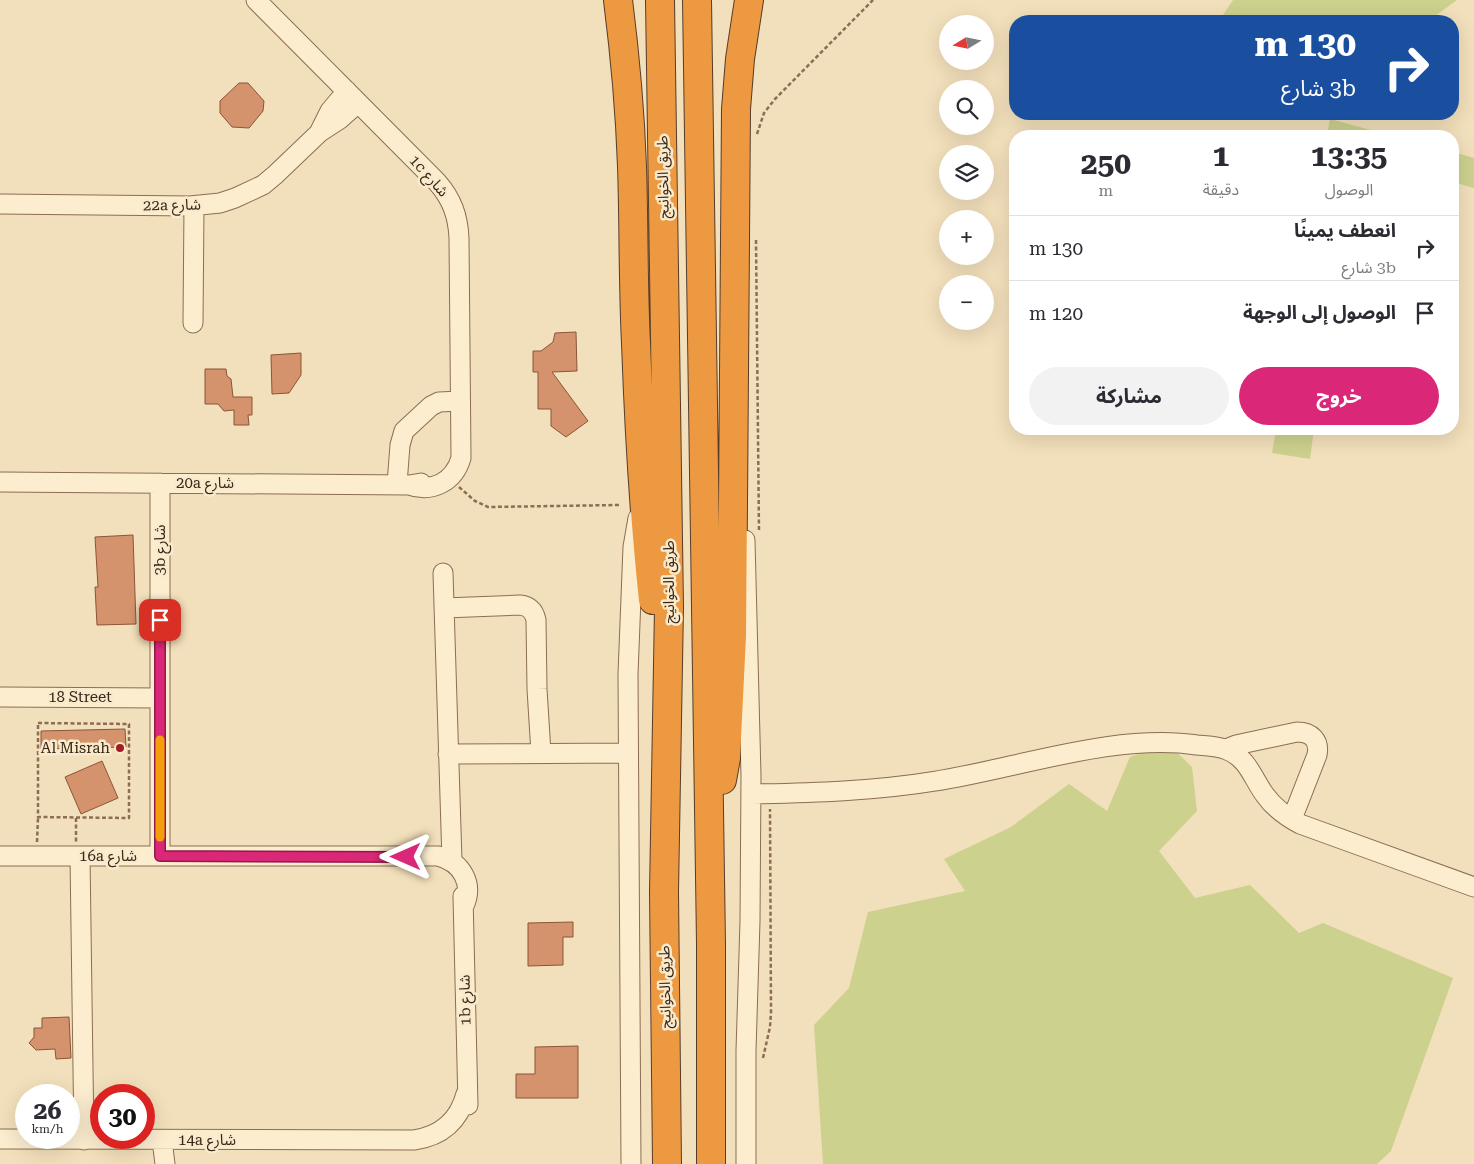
<!DOCTYPE html>
<html lang="ar">
<meta charset="utf-8">
<style>
body{margin:0;font-family:"Roboto Serif","Noto Sans Arabic",serif;background:#f2f2f3;color:#2b2b33;direction:rtl;height:100vh;display:flex;flex-direction:column;font-size:19px;white-space:nowrap}
*{box-sizing:border-box;margin:0}
p{font-size:16px;color:#7c7c81}
.icon{flex:none;width:28px;height:28px;fill:none;stroke:currentColor;stroke-width:2;stroke-linecap:round;stroke-linejoin:round}
.map{position:relative;flex:1;overflow:hidden;direction:ltr}
.panel{position:absolute;left:1009px;top:130px;width:450px;height:305px;display:flex;flex-direction:column;background:#fff;border-radius:20px;box-shadow:0 5px 20px #0002;direction:rtl}
.panel>*{flex:none}
.banner{position:absolute;left:1009px;top:15px;width:450px;height:105px;border-radius:20px;box-shadow:0 5px 20px #0002;direction:rtl;background:#1a4fa0;color:#fff;overflow:hidden}
.needle{width:32px;rotate:260deg}
.buttons{position:absolute;left:939px;top:15px;display:grid;gap:10px}
.buttons a{display:grid;place-items:center;width:55px;height:55px;border-radius:50%;background:#fff;box-shadow:0 5px 20px #0002;font-size:25px}
.speed{position:absolute;left:15px;top:1084px;display:flex;gap:10px;font-size:25px;font-weight:700;text-align:center}
.speed>*{display:grid;place-content:center;width:65px;height:65px;border-radius:50%;background:#fff;box-shadow:0 5px 20px #0002;line-height:1}
.speed small{font-size:12px;font-weight:400}
.speed .limit{border:8px solid #d22;background:#fff;color:#111}
.pin{position:absolute;display:grid;place-items:center;width:42px;height:42px;color:#fff;margin:-21px;border-radius:10px;box-shadow:0 2px 8px #0006}
.me{position:absolute;width:55px;margin:-28px;rotate:270deg;stroke-linejoin:round;filter:drop-shadow(0 0 4px #0008)}
.turn{display:flex;align-items:center;gap:18px;height:105px;padding:0 20px;font-size:22px}
.turn .icon{width:65px;height:65px;stroke-width:2.5}
.turn b{display:block;font-size:35px;line-height:42px}
.eta{display:flex;justify-content:space-evenly;align-items:center;height:85px;text-align:center}
.eta b{font-size:30px;font-weight:700;line-height:35px}
.cta{display:flex;gap:10px;margin-top:auto;padding:10px 20px}
.cta a{flex:1;height:58px;border-radius:30px;background:#db2777;color:#fff;font-size:20px;font-weight:700;line-height:58px;text-align:center}
.cta a+a{background:#f2f2f3;color:#2b2b33}
ul{padding:0;list-style:none}
li{display:flex;align-items:center;gap:15px;height:65px;padding:0 20px;border-top:1px solid #e1e1e2}
li div{flex:1}
li b{display:block;font-size:19px}
li em{font-style:normal}
.map>svg:first-child{display:block}
.green{fill:#ccd18e}
.building{fill:#d4936d;stroke:#8c5537}
.lines{fill:none;stroke-linecap:round;stroke-linejoin:round}
.minor-casing{stroke:#8b6e53;stroke-width:21}
.highway-casing{stroke:#583c29;stroke-width:30}
.path{stroke:#8b6e53;stroke-width:2.5;stroke-dasharray:4 2.5;stroke-linecap:butt}
.minor{stroke:#fcedcf;stroke-width:19}
.highway{stroke:#ec9941;stroke-width:28}
.route-casing{stroke:#8e194d;stroke-width:12}
.route{stroke:#db2777;stroke-width:9}
.slow{stroke:#f59e0b;stroke-width:9}
.poi-dot{fill:#a01d24;stroke:#f9eacb;stroke-width:2}
.labels{text-anchor:middle;dominant-baseline:central;stroke-width:5;stroke-linejoin:round;paint-order:stroke}
.street-label{font-size:15px;fill:#38271a;stroke:#f9eacb}
.poi-label{font-size:15px;fill:#38271a;stroke:#f9eacb;text-anchor:end}
</style>
<div class="map">
<svg width="1474" height="1164" viewBox="0 0 1474 1164">
<rect width="100%" height="100%" fill="#f2dfbb"/>
<path class="green" d="M1233,0H1457L1428,21H1219Z
M1330,119L1393,136H1327Z
M1453,152L1474,158V188L1453,182Z
M1276,429H1314L1310,459L1272,453Z
M1167,743L1192,767L1197,811L1159,851L1195,898L1250,885L1299,933L1323,923L1453,978L1391,1151L1377,1164H823L814,1025L849,988L868,912L965,891L944,859L1011,827L1069,784L1107,811L1130,757Z"/>
<path class="building" d="M239,83H248L264,101L263,111L249,128L232,127L220,113V101Z
M576,332L577,371L552,372L588,421L566,437L551,426V409H538V372H533V351H541L553,342L555,333Z
M301,353V375L289,393L272,394L271,355Z
M205,369H226L227,376L231,379L233,397H252V415H248L249,425H234V410L224,411L218,404H205Z
M133,535L136,624L97,625L95,587H98L95,537Z
M125,729L126,747L41,749V731Z
M102,761L118,798L81,814L65,777Z
M573,922V937H563V965L528,966V923Z
M69,1017L71,1058L56,1059L55,1049L36,1050L29,1043L34,1037V1028H42V1018Z
M578,1046V1098H516V1074H535V1047Z"/>
<g class="lines">
<defs>
<path id="minor" d="M256,0L437,182C452,199 458,216 459,238L461,458C454,482 432,493 409,485
M320,131L330,111L347,91
M0,204L190,206L220,203L235,198L263,185L275,175L320,132L340,119L358,103
M193,323L194,206
M0,482L409,485L421,483
M160,483V856
M397,484L400,445L404,431L431,406L439,402L460,401
M745,540L751,776L750,921L746,1051V1164
M443,573L452,861
M444,608L520,605C529,606 534,611 536,620L537,689L541,753
M0,697L160,698
M1226,749L1236,745L1297,732C1311,732 1320,740 1317,755L1292,819
M448,754L627,753
M751,794C813,793 875,791 936,781C1019,768 1114,733 1197,745C1207,746 1218,746 1227,750C1248,758 1253,779 1265,795C1274,808 1287,817 1300,824L1474,887
M0,856H438C462,862 474,884 464,906
M80,856L84,1140
M463,896L468,1105
M0,1139L414,1140C441,1136 459,1121 466,1094
M162,1140L165,1164
M631,1164L628,674L633,547L638,518"/>
<path id="highway" d="M618,0C625,55 630,110 632,166C634,225 633,284 636,343C639,429 644,515 653,600
M660,0L669,607L664,892L667,1164
M697,0L711,944V1164
M722,780L726,758L732,636L736,109L740,59L749,0"/>
</defs>
<use href="#minor" class="minor-casing"/>
<use href="#highway" class="highway-casing"/>
<path class="path" d="M757,134L764,113L775,99L873,0
M756,240L759,532
M459,487L475,501L488,507L619,505
M38,723L129,724V818L38,817Z
M76,818V842
M37,842L38,818
M763,1058L770,1027L771,1012L770,809"/>
<use href="#minor" class="minor"/>
<use href="#highway" class="highway"/>
</g>
<g class="lines">
<defs>
<path id="route" d="M160,620V856L406,857"/>
</defs>
<use href="#route" class="route-casing"/>
<use href="#route" class="route"/>
<path class="slow" d="M160,740V837"/>
</g>
<circle class="poi-dot" cx="120" cy="748" r="5"/>
<g class="labels">
<g class="street-label">
<text transform="translate(429 176) rotate(48)">1c شارع</text>
<text transform="translate(663 177) rotate(-91)">طريق الخوانيج</text>
<text transform="translate(172 205) rotate(-1)">22a شارع</text>
<text x="205" y="483">20a شارع</text>
<text transform="translate(160 550) rotate(-90)">3b شارع</text>
<text transform="translate(669 582) rotate(-90)">طريق الخوانيج</text>
<text x="80" y="697">18 Street</text>
<text x="108" y="856">16a شارع</text>
<text transform="translate(665 987) rotate(-91)">طريق الخوانيج</text>
<text transform="translate(465 1000) rotate(-91)">1b شارع</text>
<text x="207" y="1140">14a شارع</text>
</g>
<g class="poi-label">
<text x="110" y="748">Al Misrah</text>
</g>
</g>
</svg>
<div class="buttons">
<a><svg class="needle" viewBox="-14 -14 28 28"><path d="M0-13l5 13h-10z" fill="#e53935"/><path d="M0 13l5-13h-10z" fill="#7c7c81"/></svg></a>
<a><svg class="icon" aria-label="search" viewBox="0 0 24 24"><circle cx="10" cy="10" r="6"/><path d="M15 15l6 6"/></svg></a>
<a><svg class="icon" aria-label="layers" viewBox="0 0 24 24"><path d="M12 4l9 5-9 5-9-5zM3 14l9 5 9-5"/></svg></a>
<a>+</a>
<a>−</a>
</div>
<div class="speed"><div>26<small>km/h</small></div><div class="limit">30</div></div>
<div class="pin" style="left:160px;top:620px;background:#d93025"><svg class="icon" aria-label="arrive" viewBox="0 0 24 24"><path d="M6 21V4h12l-3 4 3 4H6"/></svg></div>
<svg class="me" style="left:406px;top:857px" viewBox="-20 -20 40 40"><path d="M0-17L14 15 0 8-14 15z" fill="#db2777" stroke="#fff" stroke-width="4"/></svg>
<div class="banner">
<div class="turn"><svg class="icon" aria-label="right" viewBox="0 0 24 24"><path d="M7 20v-9h11M14 6l5 5-5 5"/></svg><div><b>130 m</b>3b شارع</div></div>
</div>
<section class="panel">
<div class="eta">
<div><b>13:35</b><p>الوصول</p></div>
<div><b>1</b><p>دقيقة</p></div>
<div><b>250</b><p>m</p></div>
</div>
<ul>
<li><svg class="icon" aria-label="right" viewBox="0 0 24 24"><path d="M7 20v-9h11M14 6l5 5-5 5"/></svg><div><b>انعطف يمينًا</b><p>3b شارع</p></div><em>130 m</em></li>
<li><svg class="icon" aria-label="arrive" viewBox="0 0 24 24"><path d="M6 21V4h12l-3 4 3 4H6"/></svg><div><b>الوصول إلى الوجهة</b></div><em>120 m</em></li>
</ul>
<div class="cta"><a>خروج</a><a>مشاركة</a></div>
</section>
</div>
